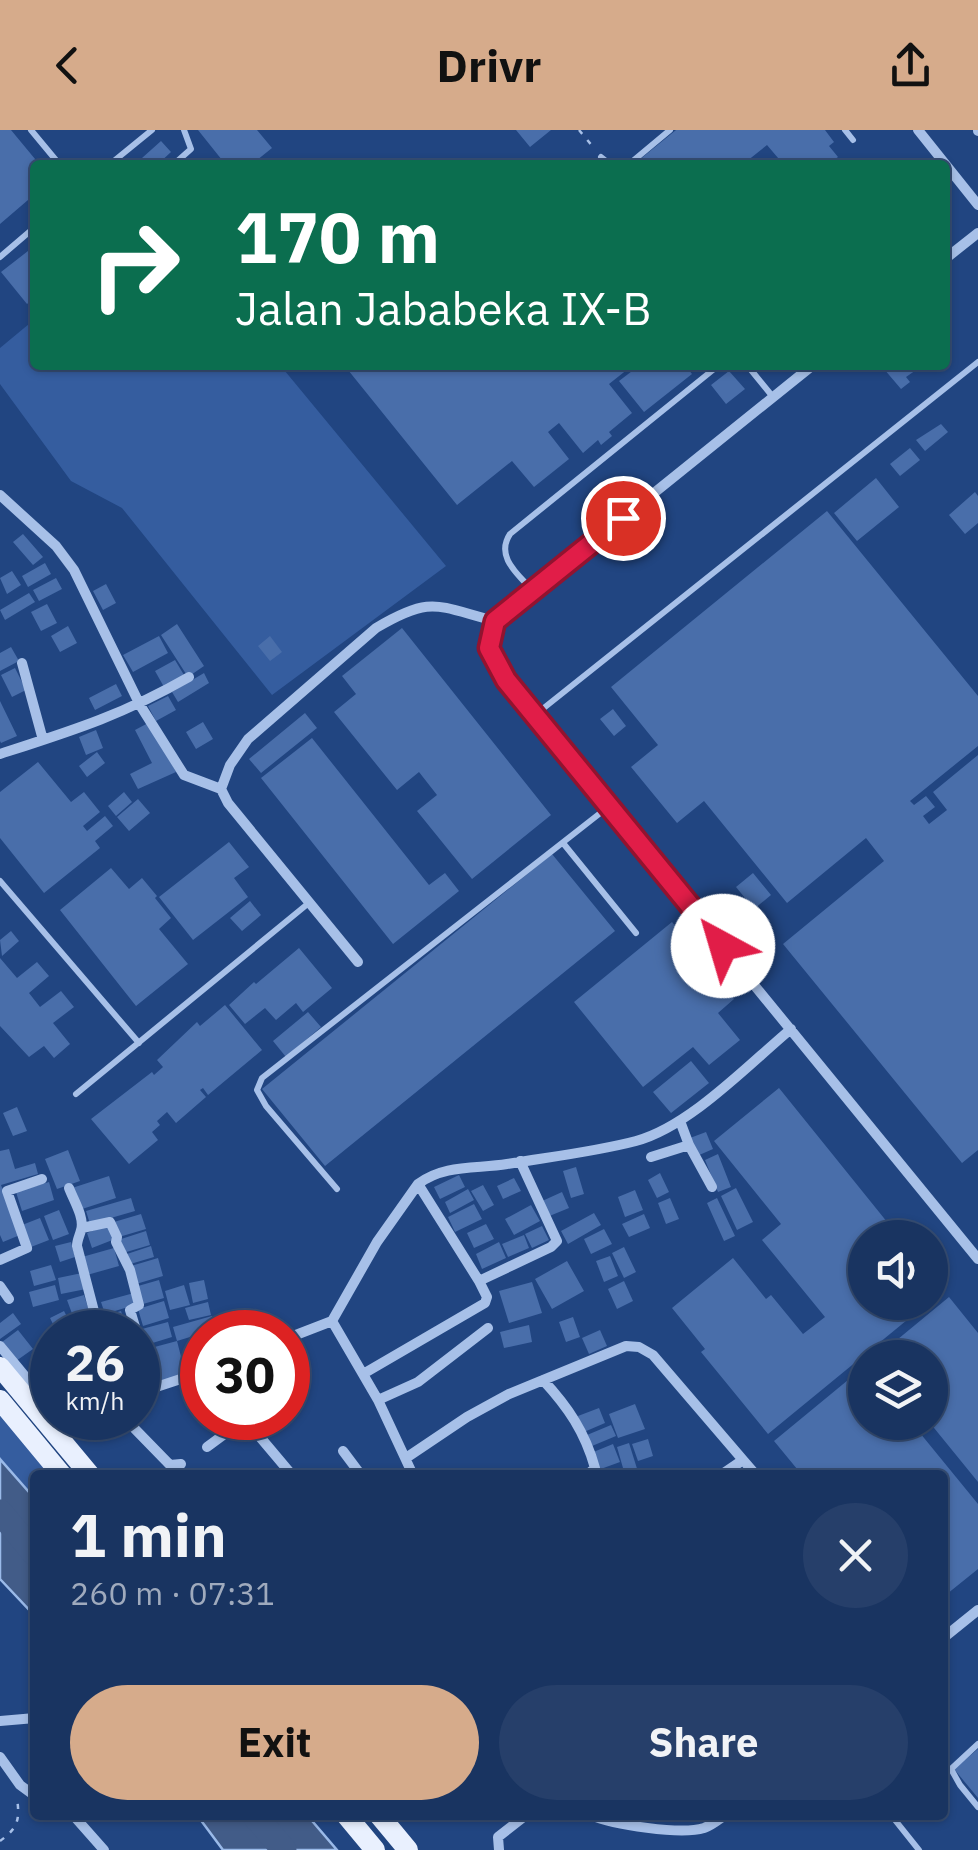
<!DOCTYPE html>
<meta charset="utf-8">
<style>
body{margin:0;font-family:"IBM Plex Sans",sans-serif;background:#263f6a;color:#f1f3f6;height:100vh;display:flex;flex-direction:column;font-size:38px;white-space:nowrap}
*{box-sizing:border-box;margin:0}
p{font-size:32px;color:#9faabd}
.icon{flex:none;width:55px;height:55px;fill:none;stroke:currentColor;stroke-width:2;stroke-linecap:round;stroke-linejoin:round}
.map{position:relative;flex:1;overflow:hidden}
.drawer{position:absolute;left:30px;top:1340px;width:918px;height:350px;display:flex;flex-direction:column;background:#193461;border-radius:10px;box-shadow:0 2px 8px #0004,0 0 0 2px #374f76}
.drawer>*{flex:none}
.banner{position:absolute;left:30px;top:30px;width:920px;height:210px;border-radius:10px;box-shadow:0 2px 8px #0004,0 0 0 2px #374f76;background:#0b6e4f;color:#fff;overflow:hidden}
.tools{position:absolute;left:848px;top:1090px;display:grid;gap:20px}
.tools a{display:grid;place-items:center;width:100px;height:100px;border-radius:50%;background:#193461;box-shadow:0 2px 8px #0004,0 0 0 2px #374f76;font-size:50px}
.speed{position:absolute;left:30px;top:1180px;display:flex;gap:20px;font-size:50px;font-weight:700;text-align:center}
.speed>*{display:grid;place-content:center;width:130px;height:130px;border-radius:50%;background:#193461;box-shadow:0 2px 8px #0004,0 0 0 2px #374f76;line-height:1}
.speed small{font-size:25px;font-weight:400}
.speed .limit{border:15px solid #d22;background:#fff;color:#111}
.pin{position:absolute;display:grid;place-items:center;width:85px;height:85px;color:#fff;margin:-42px;border:5px solid #fff;border-radius:50%;box-shadow:0 2px 10px #0007}
.me{position:absolute;width:110px;margin:-55px;rotate:321deg;stroke-linejoin:round;filter:drop-shadow(0 0 8px #0008)}
.turn{display:flex;align-items:center;gap:35px;height:210px;padding:0 40px;font-size:45px}
.turn .icon{width:130px;height:130px;stroke-width:2.5}
.turn b{display:block;font-size:70px;line-height:85px}
.round{display:grid;place-items:center;flex:none;width:105px;height:105px;border-radius:52px;background:#263f6a}
.overview{display:flex;align-items:center;justify-content:space-between;height:170px;padding:0 40px}
h1{font-size:60px;font-weight:700;line-height:75px}
.cta{display:flex;gap:20px;margin-top:auto;padding:20px 40px}
.cta a{flex:1;height:115px;border-radius:60px;background:#d6ab8b;color:#111;font-size:40px;font-weight:700;line-height:115px;text-align:center}
.cta a+a{background:#263f6a;color:#f1f3f6}
header{display:flex;justify-content:space-between;align-items:center;height:130px;padding:0 40px;background:#d6ab8b;color:#111;font-size:45px;font-weight:700}
.map>svg:first-child{display:block}
.green{fill:#355d9f}
.water{fill:#425c88;stroke:#9abae9;stroke-width:2.5}
.lines{fill:none;stroke-linecap:round;stroke-linejoin:round}
.river{stroke:#425c88;stroke-width:25}
.building{fill:#496eaa}
.path{stroke:#a7c0e8;stroke-width:2.5;stroke-dasharray:5 8;stroke-linecap:butt}
.lane{stroke:#a7c0e8;stroke-width:6}
.street{stroke:#a7c0e8;stroke-width:10}
.primary{stroke:#e9f0fe;stroke-width:20}
.route-casing{stroke:#92132f;stroke-width:25}
.route{stroke:#e11d48;stroke-width:18}
</style>
<header><svg class="icon" aria-label="back" viewBox="0 0 24 24"><path d="M15 5l-7 7 7 7"/></svg>Drivr<svg class="icon" aria-label="share" viewBox="0 0 24 24"><path d="M12 15V3M7 8l5-5 5 5M5 13v7h14v-7"/></svg></header>
<div class="map">
<svg width="978" height="1720" viewBox="0 0 978 1720">
<rect width="100%" height="100%" fill="#214581"/>
<path class="green" d="M35,189V235H280L446,436L272,565L122,378L71,351L0,254V218Z
M0,1270L62,1345H35V1368L0,1328Z"/>
<path class="water" d="M0,1329L35,1369V1486L0,1449Z
M197,1685H307L337,1720H223Z"/>
<g class="lines">
<path class="river" d="M0,1382L35,1424
M254,1685L284,1720"/>
</g>
<path class="building" d="M0,0H11L40,35H35V64L0,94Z
M198,0H257L272,18L251,35H226Z
M516,0H551L530,17Z
M676,0H825L834,12L829,16L838,27L827,35H784L767,15L742,35H633Z
M161,11L171,22L157,35H148L142,28Z
M28,121L35,129V167L27,174L1,142Z
M344,235H633L609,254L632,283L609,302L612,306L601,315L598,310L583,323L559,293L548,302L569,329L534,357L512,331L457,375Z
M640,235H685L692,244L644,282L619,251Z
M889,235H916L919,238L906,247L910,252L901,259L884,239Z
M729,241L745,259L726,274L711,255Z
M941,294L948,302L925,321L916,310Z
M910,318L920,330L900,346L890,334Z
M876,348L899,377L857,411L834,383Z
M975,362L978,366V393L965,404L949,385Z
M827,381L978,566V616L910,671L914,675L926,666L935,677L923,686L929,694L947,680L933,662L978,625V1020L962,1033L783,814L884,731L866,708L787,773L704,671L677,693L631,637L658,615L611,557Z
M23,404L43,427L33,435L13,412Z
M45,433L51,444L28,457L22,446Z
M12,441L21,455L7,464L0,448Z
M56,448L62,459L39,471L33,460Z
M106,454L116,473L103,480L93,461Z
M29,463L35,472L5,490L0,480Z
M47,474L57,493L41,501L31,482Z
M177,494L204,536L188,547L161,505Z
M68,496L77,513L60,522L51,506Z
M402,498L551,685L472,749L417,681L437,665L419,642L397,660L334,582L356,564L342,546Z
M159,506L168,523L133,542L123,525Z
M270,506L282,522L270,531L258,516Z
M11,517L19,531L0,541V523Z
M175,530L184,545L164,557L155,541Z
M15,538L26,560L12,567L1,545Z
M204,543L209,553L178,572L172,562Z
M116,554L122,566L95,580L89,568Z
M168,566L176,580L156,591L148,576Z
M0,571L17,606L1,613L0,611Z
M613,579L626,596L614,606L600,589Z
M305,583L317,598L261,643L249,629Z
M150,592L176,642L138,659L130,644L152,633L135,600Z
M203,592L213,609L196,619L186,602Z
M96,600L103,618L86,625L79,607Z
M312,608L429,755L445,743L459,761L393,814L261,648Z
M97,622L105,633L87,647L79,636Z
M38,632L71,672L84,662L100,682L83,696L87,701L105,686L113,696L95,711L100,718L44,763L0,708V662Z
M124,662L132,672L116,686L108,676Z
M138,669L150,683L129,701L117,687Z
M229,712L249,737L234,748L248,767L193,810L159,767Z
M552,724L615,801L325,1036L262,959Z
M111,738L129,759L142,748L157,766L155,768L171,788L159,799L188,834L136,876L60,780Z
M753,743L771,765L754,779L736,757Z
M250,771L261,785L242,801L230,788Z
M672,792L734,869L718,883L740,910L709,935L693,917L643,957L574,872Z
M11,801L19,811L2,826L0,810Z
M299,818L332,858L303,882L296,873L276,890L265,878L245,894L229,875L254,852L256,854Z
M0,828L17,848L37,832L49,846L29,863L40,877L61,861L74,877L53,893L70,914L54,928L44,916L29,927L0,896Z
M225,875L262,920L208,965L203,958L200,960L206,967L176,993L167,982L157,991L160,995L152,1002L158,1010L129,1034L91,989L152,942L154,945L163,937L157,930L197,892L200,896Z
M308,882L321,897L286,927L273,911Z
M691,931L709,953L671,983L653,962Z
M779,958L900,1108H865V1172H929L768,1304L701,1222L705,1219L672,1178L733,1128L766,1169L771,1165L803,1204L825,1187L762,1110L781,1094L714,1011Z
M17,977L27,1001L13,1006L3,983Z
M706,1002L713,1019L697,1026L690,1008Z
M9,1019L15,1039L35,1033L38,1044L1,1055L20,1105L3,1112L0,1105V1021Z
M68,1020L80,1051L57,1059L45,1029Z
M718,1024L731,1057L718,1062L705,1030Z
M576,1037L584,1064L571,1068L563,1041Z
M660,1043L669,1062L657,1068L648,1050Z
M459,1045L465,1057L440,1069L434,1057Z
M109,1046L116,1068L79,1080L72,1058Z
M514,1048L521,1061L503,1069L497,1056Z
M49,1052L54,1070L22,1081L16,1062Z
M483,1055L494,1075L483,1081L471,1061Z
M736,1058L753,1092L737,1100L721,1066Z
M468,1059L474,1070L450,1083L445,1072Z
M635,1060L643,1080L625,1087L618,1067Z
M562,1062L569,1078L547,1087L540,1072Z
M131,1068L135,1081L90,1094L86,1081Z
M670,1068L679,1089L666,1094L658,1073Z
M717,1068L735,1106L724,1111L707,1073Z
M474,1074L482,1089L455,1102L448,1087Z
M531,1075L540,1091L514,1105L505,1089Z
M59,1080L69,1104L53,1110L44,1086Z
M594,1083L601,1095L568,1114L561,1101Z
M141,1084L146,1099L119,1107L114,1092Z
M644,1084L650,1098L629,1107L622,1094Z
M40,1088L49,1110L31,1117L22,1095Z
M109,1094L115,1109L92,1118L87,1103Z
M486,1094L494,1109L474,1118L467,1103Z
M542,1096L549,1110L532,1118L525,1104Z
M604,1099L612,1114L591,1124L584,1109Z
M146,1101L150,1115L123,1123L118,1110Z
M524,1105L529,1118L508,1127L502,1114Z
M71,1112L75,1127L60,1132L55,1116Z
M499,1112L506,1128L482,1139L476,1124Z
M151,1116L154,1127L127,1135L124,1125Z
M624,1117L636,1142L624,1148L612,1123Z
M114,1118L119,1136L87,1145L82,1127Z
M610,1126L618,1146L604,1152L596,1131Z
M158,1128L163,1146L136,1154L131,1136Z
M567,1131L584,1161L552,1179L535,1149Z
M51,1135L56,1150L34,1156L30,1141Z
M82,1143L86,1159L61,1164L58,1148Z
M159,1150L164,1168L143,1174L138,1156Z
M204,1150L208,1169L193,1173L189,1153Z
M624,1151L633,1171L617,1179L608,1159Z
M532,1152L542,1183L509,1193L499,1161Z
M55,1155L59,1170L33,1177L29,1162Z
M184,1155L190,1175L170,1180L165,1161Z
M134,1163L138,1174L105,1184L101,1172Z
M84,1165L90,1184L74,1189L67,1170Z
M949,1167L978,1203V1352L930,1293V1228H875Z
M164,1171L169,1188L143,1196L138,1179Z
M208,1172L211,1185L189,1190L185,1178Z
M64,1181L75,1202H57L50,1188Z
M121,1181L126,1197L103,1202L98,1188Z
M13,1183L21,1194L0,1209V1193Z
M212,1186L216,1199L177,1211L173,1197Z
M573,1187L580,1207L566,1212L559,1192Z
M168,1192L172,1207L146,1215L142,1199Z
M529,1195L532,1212L504,1218L500,1202Z
M18,1200L33,1219L16,1231L2,1212Z
M600,1200L607,1216L589,1224L582,1208Z
M177,1211L186,1246L157,1254L147,1219Z
M865,1236V1292H911L978,1374V1439L942,1468V1345H802L774,1311Z
M635,1274L645,1299L618,1308L609,1284Z
M599,1278L605,1293L584,1302L578,1286Z
M611,1295L616,1306L592,1316L587,1305Z
M648,1309L653,1326L638,1331L632,1314Z
M629,1313L639,1345H625L617,1317Z
M613,1314L620,1332L598,1340L591,1323Z
M978,1619V1668L954,1639Z"/>
<g class="lines">
<path class="path" d="M579,0L594,18
M0,1711C18,1698 20,1690 17,1668"/>
<path class="lane" d="M31,0L60,35
M845,0L853,10
M601,27L611,35
M109,35L152,0
M173,35L191,19L184,0
M628,35L670,0
M0,127L35,97
M747,235L773,267
M533,461C518,444 495,427 510,404L719,235
M535,585L978,232
M563,713L636,803
M0,751L139,913
M76,964L310,772
M337,1059L266,976L257,960L262,948L608,677
M978,1614L951,1639L960,1655L978,1677
M891,1685L919,1720"/>
<path class="street" d="M918,0L978,75
M978,0V1
M945,129L978,103
M0,365L56,416L74,440L140,575L184,645L221,659
M495,491L489,518L505,550L978,1129
M495,491L813,235
M22,533L43,610
M0,624C71,601 123,585 189,547
M358,832L228,673L221,659L230,635L248,609L376,498C432,465 436,476 495,491
M680,991L689,1015L712,1057
M651,1027L689,1015
M418,1054L479,1151L551,1117L557,1111L520,1031
M69,1058C73,1069 85,1088 81,1100C80,1105 77,1110 77,1116L95,1185L79,1192V1202
M82,1098L110,1092L117,1107L116,1112L130,1140L139,1175L130,1180L153,1257
M0,1130L27,1118L7,1061L42,1049
M0,1156L9,1169
M332,1191L378,1270L413,1345
M288,1208L332,1191L377,1112L418,1054C444,1034 477,1039 507,1034C549,1027 594,1022 636,1011C689,997 748,935 791,899
M0,1216L52,1279
M363,1244L485,1173L487,1167L479,1151
M543,1250C568,1277 585,1302 595,1338L587,1345
M138,1263L202,1242
M378,1270L418,1252L488,1198
M105,1288L133,1297L170,1335L181,1334
M244,1288L292,1345
M48,1294L68,1288
M207,1317L245,1289
M343,1321L361,1345
M406,1328L467,1287L509,1264L626,1216L639,1217L653,1225L743,1330
M721,1345L743,1330L756,1345
M942,1509L978,1480
M0,1591L35,1588
M0,1627L20,1655L35,1666
M73,1685L104,1720
M591,1685C613,1695 681,1705 704,1698C712,1695 718,1690 725,1685
M499,1720L498,1707L526,1685"/>
<path class="primary" d="M0,1237L90,1345
M0,1270L62,1345
M346,1685L375,1720
M379,1685L408,1720"/>
</g>
<g class="lines">
<defs>
<path id="route" d="M623,388L495,491L489,518L506,550L723,816"/>
</defs>
<use href="#route" class="route-casing"/>
<use href="#route" class="route"/>
</g>
</svg>
<div class="tools">
<a><svg class="icon" aria-label="sound" viewBox="0 0 24 24"><path d="M4 9h4l5-4v14l-5-4H4zM17 9q2 3 0 6"/></svg></a>
<a><svg class="icon" aria-label="layers" viewBox="0 0 24 24"><path d="M12 4l9 5-9 5-9-5zM3 14l9 5 9-5"/></svg></a>
</div>
<div class="speed"><div>26<small>km/h</small></div><div class="limit">30</div></div>
<div class="pin" style="left:623px;top:388px;background:#d93025"><svg class="icon" aria-label="arrive" viewBox="0 0 24 24"><path d="M6 21V4h12l-3 4 3 4H6"/></svg></div>
<svg class="me" style="left:723px;top:816px" viewBox="-20 -20 40 40"><circle r="19" fill="#fff"/><path d="M0-13L10 11 0 6-10 11z" fill="#e11d48"/></svg>
<div class="banner">
<div class="turn"><svg class="icon" aria-label="right" viewBox="0 0 24 24"><path d="M7 20v-9h11M14 6l5 5-5 5"/></svg><div><b>170 m</b>Jalan Jababeka IX-B</div></div>
</div>
<section class="drawer">
<div class="overview"><div><h1>1 min</h1><p>260 m · 07:31</p></div><a class="round"><svg class="icon" aria-label="close" viewBox="0 0 24 24"><path d="M6 6l12 12M18 6L6 18"/></svg></a></div>
<div class="cta"><a>Exit</a><a>Share</a></div>
</section>
</div>
